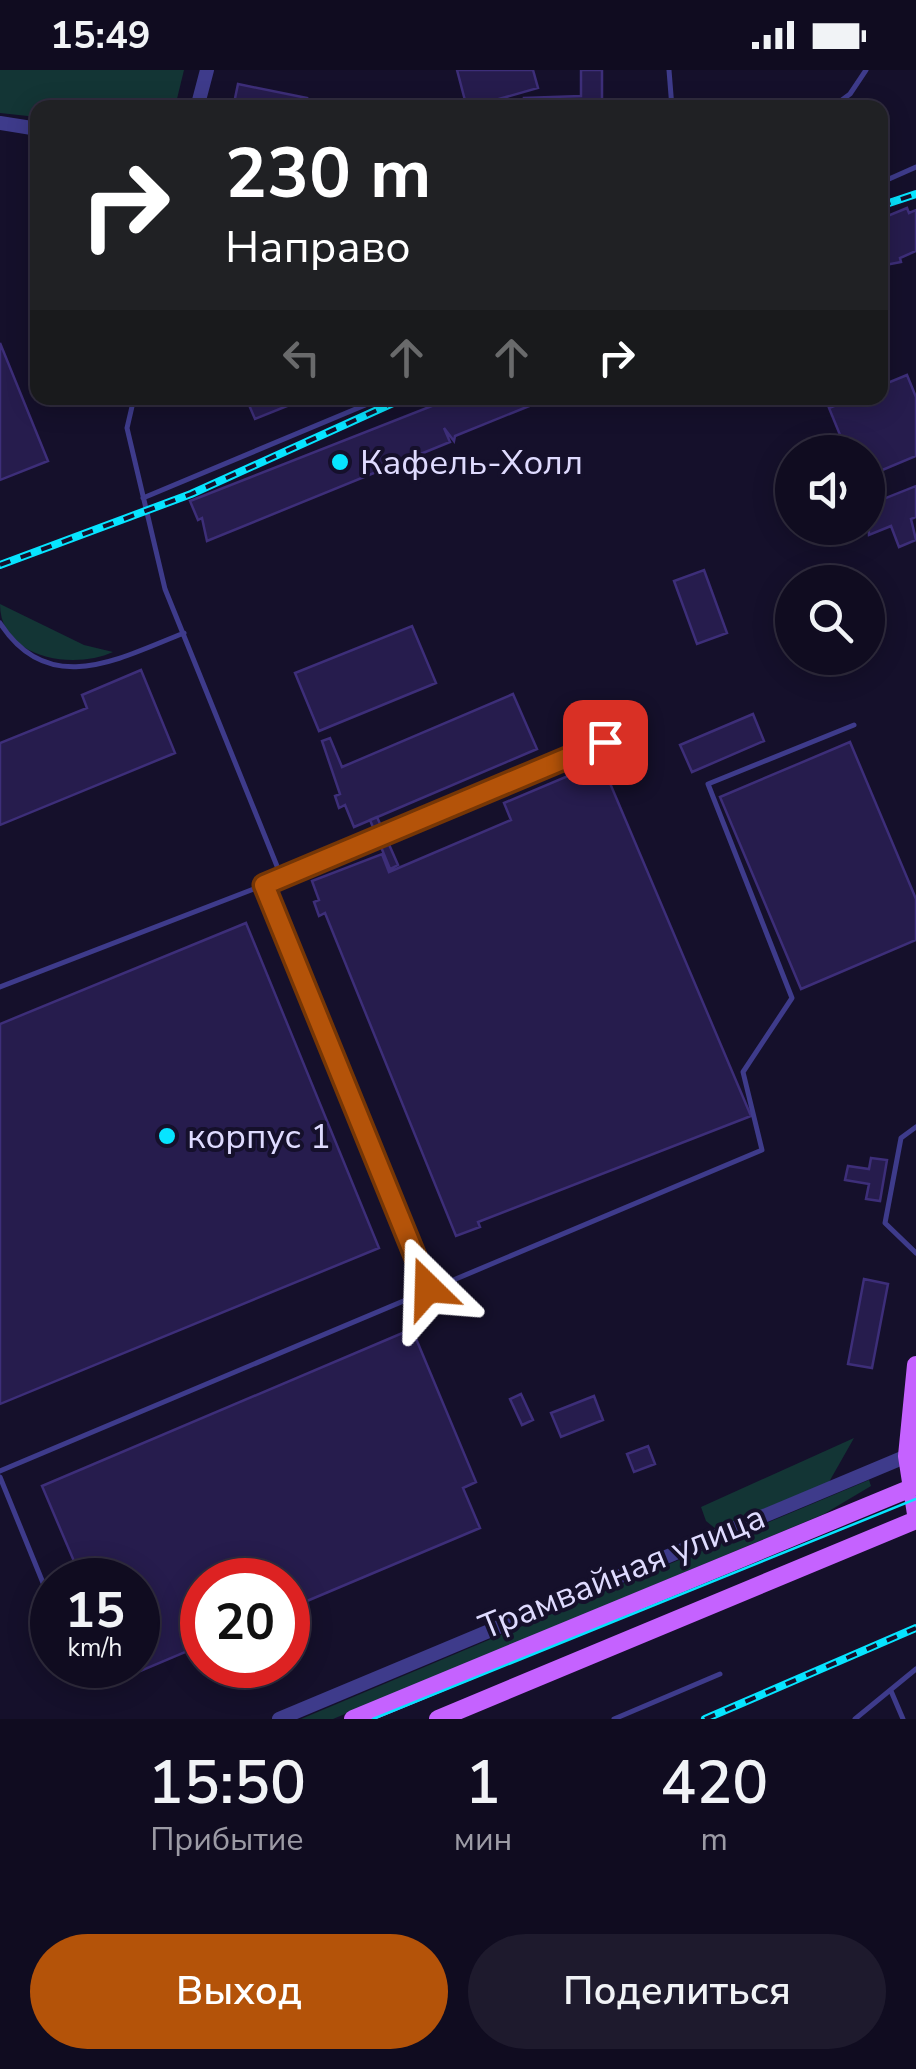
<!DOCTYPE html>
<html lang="ru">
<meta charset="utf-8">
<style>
body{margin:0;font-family:"Nunito Sans",sans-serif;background:#1e1a2d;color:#f1f3f6;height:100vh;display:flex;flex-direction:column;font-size:38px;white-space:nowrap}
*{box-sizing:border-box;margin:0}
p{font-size:32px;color:#9c9ba5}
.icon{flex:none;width:55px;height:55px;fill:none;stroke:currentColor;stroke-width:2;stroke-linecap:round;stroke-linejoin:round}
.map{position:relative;height:1649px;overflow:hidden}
.panel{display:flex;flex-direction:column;background:#100c20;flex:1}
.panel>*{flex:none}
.top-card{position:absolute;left:30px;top:30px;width:858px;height:305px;border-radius:20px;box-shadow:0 5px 25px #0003,0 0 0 2px #302c3e;background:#202124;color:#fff;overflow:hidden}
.controls{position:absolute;left:775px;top:365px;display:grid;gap:20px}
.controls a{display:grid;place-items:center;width:110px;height:110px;border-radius:50%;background:#100c20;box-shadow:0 5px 25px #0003,0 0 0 2px #302c3e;font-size:50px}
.speed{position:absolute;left:30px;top:1488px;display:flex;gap:20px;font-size:50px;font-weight:700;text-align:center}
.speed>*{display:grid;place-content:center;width:130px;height:130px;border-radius:50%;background:#100c20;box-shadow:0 5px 25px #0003,0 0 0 2px #302c3e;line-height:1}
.speed small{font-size:25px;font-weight:400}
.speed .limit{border:15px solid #d22;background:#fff;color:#111}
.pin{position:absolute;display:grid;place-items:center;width:85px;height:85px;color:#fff;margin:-42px;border-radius:20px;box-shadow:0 5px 15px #0006}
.me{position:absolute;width:110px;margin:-55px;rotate:338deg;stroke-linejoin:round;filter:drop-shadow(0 0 8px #0008)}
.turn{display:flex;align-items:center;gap:35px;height:210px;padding:0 30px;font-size:45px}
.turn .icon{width:130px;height:130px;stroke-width:2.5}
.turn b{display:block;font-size:70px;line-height:85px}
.lanes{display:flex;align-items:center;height:95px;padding:0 30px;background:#0003;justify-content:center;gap:50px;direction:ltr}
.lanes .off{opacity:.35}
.eta{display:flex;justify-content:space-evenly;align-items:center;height:170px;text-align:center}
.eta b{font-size:60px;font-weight:600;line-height:70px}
.primary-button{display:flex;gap:20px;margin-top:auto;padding:20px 30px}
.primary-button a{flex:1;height:115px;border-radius:60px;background:#b45309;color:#fff;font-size:40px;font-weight:600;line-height:115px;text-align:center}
.primary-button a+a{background:#1e1a2d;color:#f1f3f6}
.status{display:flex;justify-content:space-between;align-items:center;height:70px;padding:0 50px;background:#100c20;direction:ltr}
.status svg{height:28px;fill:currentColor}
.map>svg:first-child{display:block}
.green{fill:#133535}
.building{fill:#261c4d;stroke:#3d2e79;stroke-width:2.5}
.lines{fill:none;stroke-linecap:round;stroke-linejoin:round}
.service{stroke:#3e3b8b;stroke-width:5}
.tertiary{stroke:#3e3b8b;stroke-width:14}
.primary{stroke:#c562ff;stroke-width:18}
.tram{stroke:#07e4ff;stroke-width:2.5}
.rail-casing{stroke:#07e4ff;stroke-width:8}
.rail{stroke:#15102b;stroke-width:4;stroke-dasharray:11;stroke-linecap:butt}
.route-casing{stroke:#753606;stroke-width:25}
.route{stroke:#b45309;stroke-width:18}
.poi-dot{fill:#07e4ff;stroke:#15102b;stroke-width:4}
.labels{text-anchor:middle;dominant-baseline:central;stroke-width:8;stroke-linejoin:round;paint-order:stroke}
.poi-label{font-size:35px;fill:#dfdbff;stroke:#15102b;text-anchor:start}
.street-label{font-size:35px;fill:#dfdbff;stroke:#15102b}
</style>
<div class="status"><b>15:49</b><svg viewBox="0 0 49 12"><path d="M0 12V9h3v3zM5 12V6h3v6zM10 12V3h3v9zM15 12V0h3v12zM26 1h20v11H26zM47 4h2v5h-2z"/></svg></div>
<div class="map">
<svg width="916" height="1649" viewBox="0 0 916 1649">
<rect width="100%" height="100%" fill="#15102b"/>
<path class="green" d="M0,0H184L175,37L38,38L37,47L0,43Z
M0,534L84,575L113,582C74,600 0,589 0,534Z
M854,1368L829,1412L716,1459L706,1451L701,1437Z
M869,1410L871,1416L824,1444L333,1649H301Z"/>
<path class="building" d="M457,0H533L538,18L467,38Z
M581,0H602V38H525L524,28L581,26Z
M238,14L307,28L305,38H233Z
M907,138L909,143L916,140V181L900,188L901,192L880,196V149Z
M0,273L48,391L0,410Z
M907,305L916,327V386L868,406V382H847L829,338L854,328H880V316Z
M246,328H307L255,349Z
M435,328H549L455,366L454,371L444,358L450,372L207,471L202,448L198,450L190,431L437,334Z
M916,416V447L911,449L916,470L899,477L891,456L869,465L868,435Z
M704,500L727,563L697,574L674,511Z
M412,556L436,613L319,661L295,603Z
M141,600L175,683L0,755V673L87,638L82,625Z
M513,624L537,679L354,757L345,735L339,738L335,726L340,724L322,671L330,668L342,697Z
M753,644L764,671L692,702L680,675Z
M850,672L916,829V870L801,919L720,727Z
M601,692L751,1046L478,1152L480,1157L456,1166L325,843L319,846L314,832L319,830L312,811L382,784L389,802L511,750L504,733Z
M377,747L398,795L390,799L370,750Z
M246,853L379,1178L0,1334V954Z
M871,1088L887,1090L880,1131L866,1129L869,1114L845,1110L848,1096L869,1099Z
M864,1209L888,1214L872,1298L848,1294Z
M412,1259L476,1412L463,1418L480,1458L288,1539V1510H202V1575L124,1608L118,1595H138V1510H82L42,1416Z
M521,1324L533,1350L522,1355L510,1329Z
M594,1326L603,1350L561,1367L551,1343Z
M648,1376L655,1394L634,1402L627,1384Z"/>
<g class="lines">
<path class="service" d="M669,0L672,38
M831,38L850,24L866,0
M880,113L916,97
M134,328L127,358L165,519L281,806
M143,428L382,328
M0,553C49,629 120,588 184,563
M264,815L429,1219
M0,917L264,815L605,672
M916,1057L901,1068L885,1153L916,1183
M0,1401L762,1080L743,1002L792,928L708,714L854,655
M0,1407L52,1535
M891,1621L903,1649
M614,1649L720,1604
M855,1649L916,1599"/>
<path class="tertiary" d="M197,38L207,0
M0,53L38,59
M279,1649L907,1386L915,1389"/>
<path class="primary" d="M916,1295L907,1386L916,1444
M353,1649L916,1416
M438,1649L916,1450"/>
<path class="tram" d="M373,1649L916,1429"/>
<defs>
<path id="rail" d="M880,136L916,124
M0,495L191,424L404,328
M705,1649L916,1558"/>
</defs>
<use href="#rail" class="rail-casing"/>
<use href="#rail" class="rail"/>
</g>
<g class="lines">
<defs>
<path id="route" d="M428,1218L264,815L605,672"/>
</defs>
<use href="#route" class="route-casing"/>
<use href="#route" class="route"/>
</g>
<g class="poi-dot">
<circle cx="340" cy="392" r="10"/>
<circle cx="167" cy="1066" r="10"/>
</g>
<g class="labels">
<g class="poi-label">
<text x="360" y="392">Кафель-Холл</text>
<text x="187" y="1066">корпус 1</text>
</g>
<g class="street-label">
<text transform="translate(622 1502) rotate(-22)">Трамвайная улица</text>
</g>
</g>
</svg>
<div class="controls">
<a><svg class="icon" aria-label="sound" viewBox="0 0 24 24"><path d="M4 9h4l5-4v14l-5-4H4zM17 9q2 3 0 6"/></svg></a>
<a><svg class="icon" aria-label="search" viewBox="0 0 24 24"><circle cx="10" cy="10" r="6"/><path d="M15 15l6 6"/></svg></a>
</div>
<div class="speed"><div>15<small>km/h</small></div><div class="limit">20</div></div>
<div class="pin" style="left:605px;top:672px;background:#d93025"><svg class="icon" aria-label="arrive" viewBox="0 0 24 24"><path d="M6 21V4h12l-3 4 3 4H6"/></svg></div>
<svg class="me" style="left:428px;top:1218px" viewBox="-20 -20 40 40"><path d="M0-17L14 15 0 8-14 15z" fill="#b45309" stroke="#fff" stroke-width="4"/></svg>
<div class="top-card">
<div class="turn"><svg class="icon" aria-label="right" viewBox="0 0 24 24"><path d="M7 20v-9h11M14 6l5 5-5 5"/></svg><div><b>230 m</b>Направо</div></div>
<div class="lanes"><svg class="icon off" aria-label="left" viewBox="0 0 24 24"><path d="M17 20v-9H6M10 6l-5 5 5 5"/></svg><svg class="icon off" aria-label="ahead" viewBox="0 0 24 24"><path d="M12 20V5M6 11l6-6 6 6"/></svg><svg class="icon off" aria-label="ahead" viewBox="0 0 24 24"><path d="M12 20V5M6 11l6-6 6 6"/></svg><svg class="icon" aria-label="right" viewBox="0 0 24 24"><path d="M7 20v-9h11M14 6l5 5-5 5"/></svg></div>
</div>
</div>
<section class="panel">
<div class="eta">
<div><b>15:50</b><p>Прибытие</p></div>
<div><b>1</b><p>мин</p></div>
<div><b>420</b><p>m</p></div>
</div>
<div class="primary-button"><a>Выход</a><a>Поделиться</a></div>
</section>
